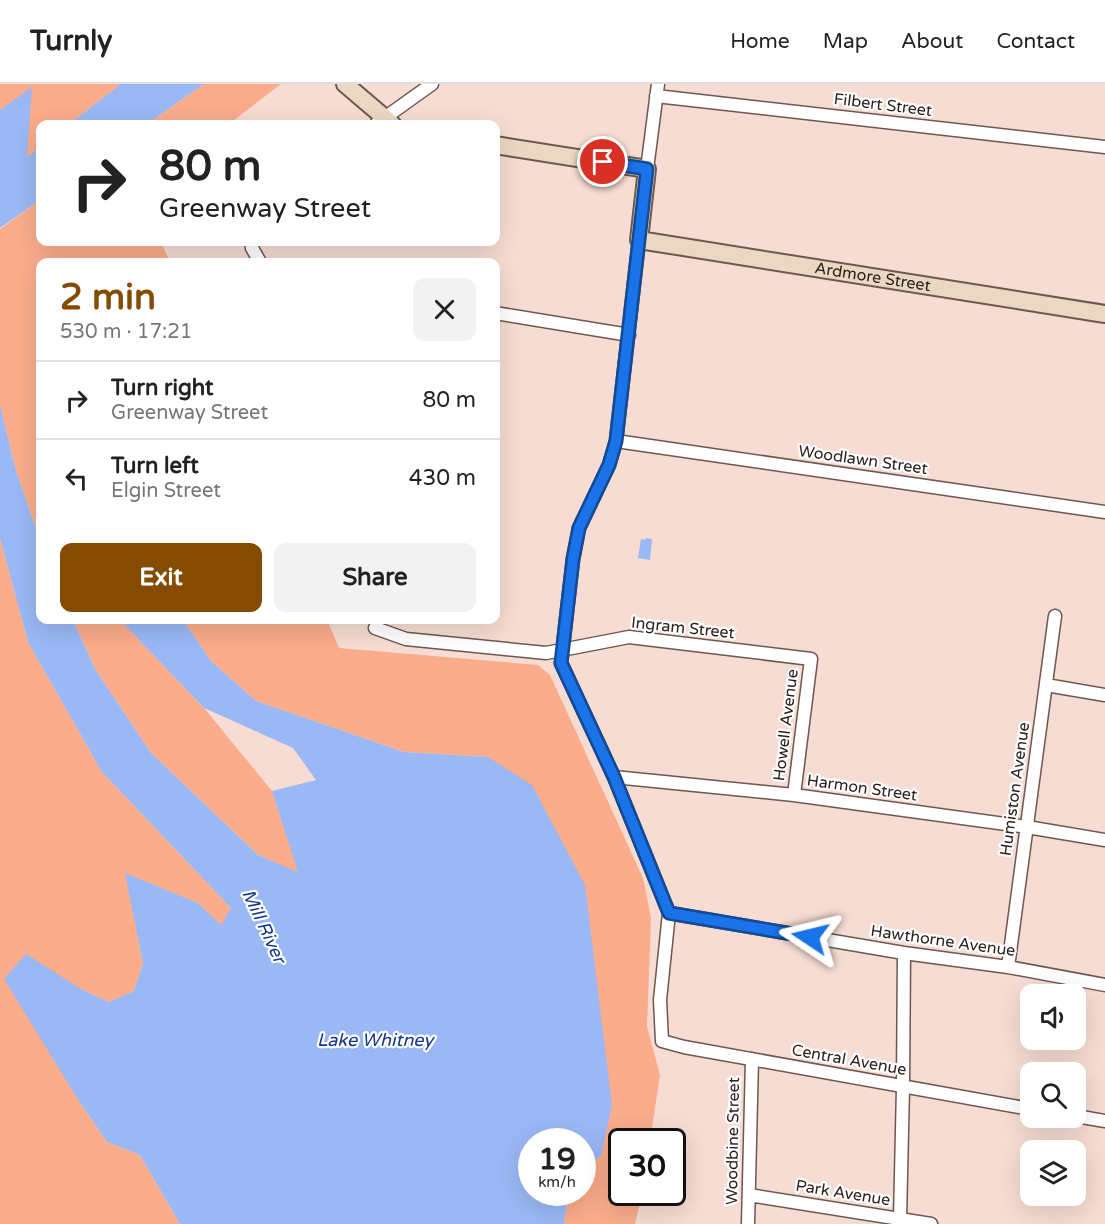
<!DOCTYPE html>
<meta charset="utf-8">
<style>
body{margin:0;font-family:"Varela Round",sans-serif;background:#f2f2f2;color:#222;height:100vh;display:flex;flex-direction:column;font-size:22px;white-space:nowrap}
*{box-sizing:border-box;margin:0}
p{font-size:20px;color:#767676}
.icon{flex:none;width:33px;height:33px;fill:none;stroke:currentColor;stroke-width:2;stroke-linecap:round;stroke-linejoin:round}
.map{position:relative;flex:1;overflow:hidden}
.details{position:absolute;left:36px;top:174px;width:464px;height:366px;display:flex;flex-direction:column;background:#fff;border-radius:12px;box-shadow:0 6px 24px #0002}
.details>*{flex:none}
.banner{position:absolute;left:36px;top:36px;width:464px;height:126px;border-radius:12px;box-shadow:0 6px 24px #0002;background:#fff;color:#222;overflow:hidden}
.buttons{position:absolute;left:1020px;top:900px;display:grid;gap:12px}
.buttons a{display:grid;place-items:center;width:66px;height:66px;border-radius:12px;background:#fff;box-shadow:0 6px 24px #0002;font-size:30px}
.speed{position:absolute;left:518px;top:1044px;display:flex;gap:12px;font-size:30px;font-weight:700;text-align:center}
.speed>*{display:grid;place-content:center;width:78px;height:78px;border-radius:50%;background:#fff;box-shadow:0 6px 24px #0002;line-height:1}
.speed small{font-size:15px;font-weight:400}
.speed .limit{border:3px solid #111;border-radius:9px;background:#fff;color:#111}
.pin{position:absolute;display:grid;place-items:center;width:51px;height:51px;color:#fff;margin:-26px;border:3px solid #fff;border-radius:50%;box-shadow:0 2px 6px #0007}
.me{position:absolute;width:66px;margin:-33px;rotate:280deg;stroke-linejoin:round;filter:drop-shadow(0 0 4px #0008)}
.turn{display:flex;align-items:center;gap:21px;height:126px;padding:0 24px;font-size:27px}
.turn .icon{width:78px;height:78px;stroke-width:2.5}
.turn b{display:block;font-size:42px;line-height:51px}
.round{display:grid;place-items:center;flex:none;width:63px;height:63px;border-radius:12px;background:#f2f2f2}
.summary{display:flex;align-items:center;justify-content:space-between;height:102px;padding:0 24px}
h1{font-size:36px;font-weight:800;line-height:45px;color:#854b00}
.action{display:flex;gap:12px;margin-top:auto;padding:12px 24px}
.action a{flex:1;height:69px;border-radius:12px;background:#854b00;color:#fff;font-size:24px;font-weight:800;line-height:69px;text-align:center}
.action a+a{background:#f2f2f2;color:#222}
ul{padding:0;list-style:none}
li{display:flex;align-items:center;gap:18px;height:78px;padding:0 24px;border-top:2px solid #e0e0e0}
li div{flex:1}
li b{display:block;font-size:22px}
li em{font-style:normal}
header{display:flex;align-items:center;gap:36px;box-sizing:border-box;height:84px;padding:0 30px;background:#fff;border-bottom:2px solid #e0e0e0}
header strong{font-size:28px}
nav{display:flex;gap:33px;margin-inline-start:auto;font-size:21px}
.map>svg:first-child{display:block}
.green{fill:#faac8b}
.water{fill:#9ab8f5}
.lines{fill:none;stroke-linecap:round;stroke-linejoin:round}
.minor-casing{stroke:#6d574e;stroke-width:15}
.secondary-casing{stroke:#6d574e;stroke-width:20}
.minor{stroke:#fff;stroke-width:12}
.secondary{stroke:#ead8c2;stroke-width:16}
.route-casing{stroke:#114b97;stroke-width:15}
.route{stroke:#1a73e8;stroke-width:10}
.labels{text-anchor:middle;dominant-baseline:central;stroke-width:4.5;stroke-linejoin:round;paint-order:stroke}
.street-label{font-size:16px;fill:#2a201d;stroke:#fff}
.water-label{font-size:18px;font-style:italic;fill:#14368b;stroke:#fff}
</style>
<header>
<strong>Turnly</strong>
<nav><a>Home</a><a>Map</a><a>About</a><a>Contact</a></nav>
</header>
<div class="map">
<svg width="1105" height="1140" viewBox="0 0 1105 1140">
<rect width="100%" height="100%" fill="#f6dcd2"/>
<path class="green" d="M0,0H121L69,40H40V63L27,74L0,26Z
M204,0H281L229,40H147Z
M40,116V158H161L170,178H40V456L16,387L0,321V145Z
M0,454L28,558L102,688L231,824L221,842L198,819L126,790L143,879L134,907L109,918L81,905L77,1014L107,1058L140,1071L180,1140H0Z
M73,536H120L204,624L272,707L299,789L258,771L151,669L95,585Z
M183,536H327L339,564L538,581L550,591L643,794L651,834L647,943L660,991L650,1057L621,1058V1108L642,1109L635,1140H564L568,1109L582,1108V1086L601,1072L488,673L404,668L256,617L211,577Z"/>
<path class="water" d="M121,0H204L147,40H69Z
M32,3L27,73L40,63V116L0,144V26Z
M0,321L16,387L40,456V536H73L95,585L151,669L258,771L298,788L272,707L316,696L293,664L204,624L120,536H183L211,577L256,617L404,668L488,673L532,701L585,801L612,1021L601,1072L582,1086V1058H531V1108L568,1109L564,1140H180L140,1071L107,1058L77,1014L4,895L26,870L81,905L109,918L134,907L143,879L125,789L198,819L221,841L231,824L102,688L28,558L0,454Z
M646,454L652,455L650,476L638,474L641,455L645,456Z"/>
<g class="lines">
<defs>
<path id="minor" d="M656,12L1105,63
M376,40L432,0
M647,85L658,0
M639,156L616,357L609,381L579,444L573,475L561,579L614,693L669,829L660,916L662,957L684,963L1030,1025
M251,158L252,164L260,178
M495,229L629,251
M616,357L1105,428
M375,544L406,555L546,569L629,553L811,575L794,711
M1046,601L1105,611
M614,693L794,711L1027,743L1105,756
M669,829L904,869L1008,883L1105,901
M1008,883L1055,532
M1076,1032L1105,1037
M749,1111L931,1140
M900,1135L903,1003L904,869
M748,1140L752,975"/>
<g id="secondary">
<path d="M345,0L392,40"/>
<path id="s1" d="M495,61L647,85L639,156L1105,230"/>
</g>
</defs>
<use href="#minor" class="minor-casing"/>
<use href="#secondary" class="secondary-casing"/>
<use href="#minor" class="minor"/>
<use href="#secondary" class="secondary"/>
</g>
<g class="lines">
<defs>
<path id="route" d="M603,78L647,85L616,357L609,381L579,444L573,475L561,579L614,693L669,829L810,853"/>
</defs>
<use href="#route" class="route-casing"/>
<use href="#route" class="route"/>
</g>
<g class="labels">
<g class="street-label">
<text transform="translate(883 21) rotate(7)">Filbert Street</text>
<text stroke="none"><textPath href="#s1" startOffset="462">Ardmore Street</textPath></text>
<text transform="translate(863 376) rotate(8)">Woodlawn Street</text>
<text transform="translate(683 544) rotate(6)">Ingram Street</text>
<text transform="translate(786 641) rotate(-83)">Howell Avenue</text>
<text transform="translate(862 704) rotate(8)">Harmon Street</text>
<text transform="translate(1015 705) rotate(-82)">Humiston Avenue</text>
<text transform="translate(943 857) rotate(8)">Hawthorne Avenue</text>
<text transform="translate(849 976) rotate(10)">Central Avenue</text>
<text transform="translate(733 1057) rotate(-89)">Woodbine Street</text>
<text transform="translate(843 1109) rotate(9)">Park Avenue</text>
</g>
<g class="water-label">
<text transform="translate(264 842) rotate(65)">Mill River</text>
<text x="375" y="956">Lake Whitney</text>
</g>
</g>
</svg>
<div class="buttons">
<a><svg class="icon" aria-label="sound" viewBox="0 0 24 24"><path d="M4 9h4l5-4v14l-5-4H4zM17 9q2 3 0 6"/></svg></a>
<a><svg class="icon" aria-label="search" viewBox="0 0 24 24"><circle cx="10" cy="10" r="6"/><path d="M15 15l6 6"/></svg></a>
<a><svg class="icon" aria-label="layers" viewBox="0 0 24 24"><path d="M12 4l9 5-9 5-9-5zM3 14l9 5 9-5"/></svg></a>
</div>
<div class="speed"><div>19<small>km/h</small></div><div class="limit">30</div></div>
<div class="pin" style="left:603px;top:78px;background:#d93025"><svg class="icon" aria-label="arrive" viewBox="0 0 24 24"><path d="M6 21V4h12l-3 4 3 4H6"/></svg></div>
<svg class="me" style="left:810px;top:853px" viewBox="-20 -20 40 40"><path d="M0-17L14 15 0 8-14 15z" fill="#1a73e8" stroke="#fff" stroke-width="4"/></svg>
<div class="banner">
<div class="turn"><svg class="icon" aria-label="right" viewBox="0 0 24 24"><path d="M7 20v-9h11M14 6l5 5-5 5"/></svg><div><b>80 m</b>Greenway Street</div></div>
</div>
<section class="details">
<div class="summary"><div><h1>2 min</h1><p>530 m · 17:21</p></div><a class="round"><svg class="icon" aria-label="close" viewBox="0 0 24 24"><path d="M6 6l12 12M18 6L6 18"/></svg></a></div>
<ul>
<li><svg class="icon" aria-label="right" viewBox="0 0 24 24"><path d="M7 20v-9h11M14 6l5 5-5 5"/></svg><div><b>Turn right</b><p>Greenway Street</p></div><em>80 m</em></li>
<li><svg class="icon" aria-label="left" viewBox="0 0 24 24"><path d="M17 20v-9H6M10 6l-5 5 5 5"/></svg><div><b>Turn left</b><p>Elgin Street</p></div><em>430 m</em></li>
</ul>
<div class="action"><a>Exit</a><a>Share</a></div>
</section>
</div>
